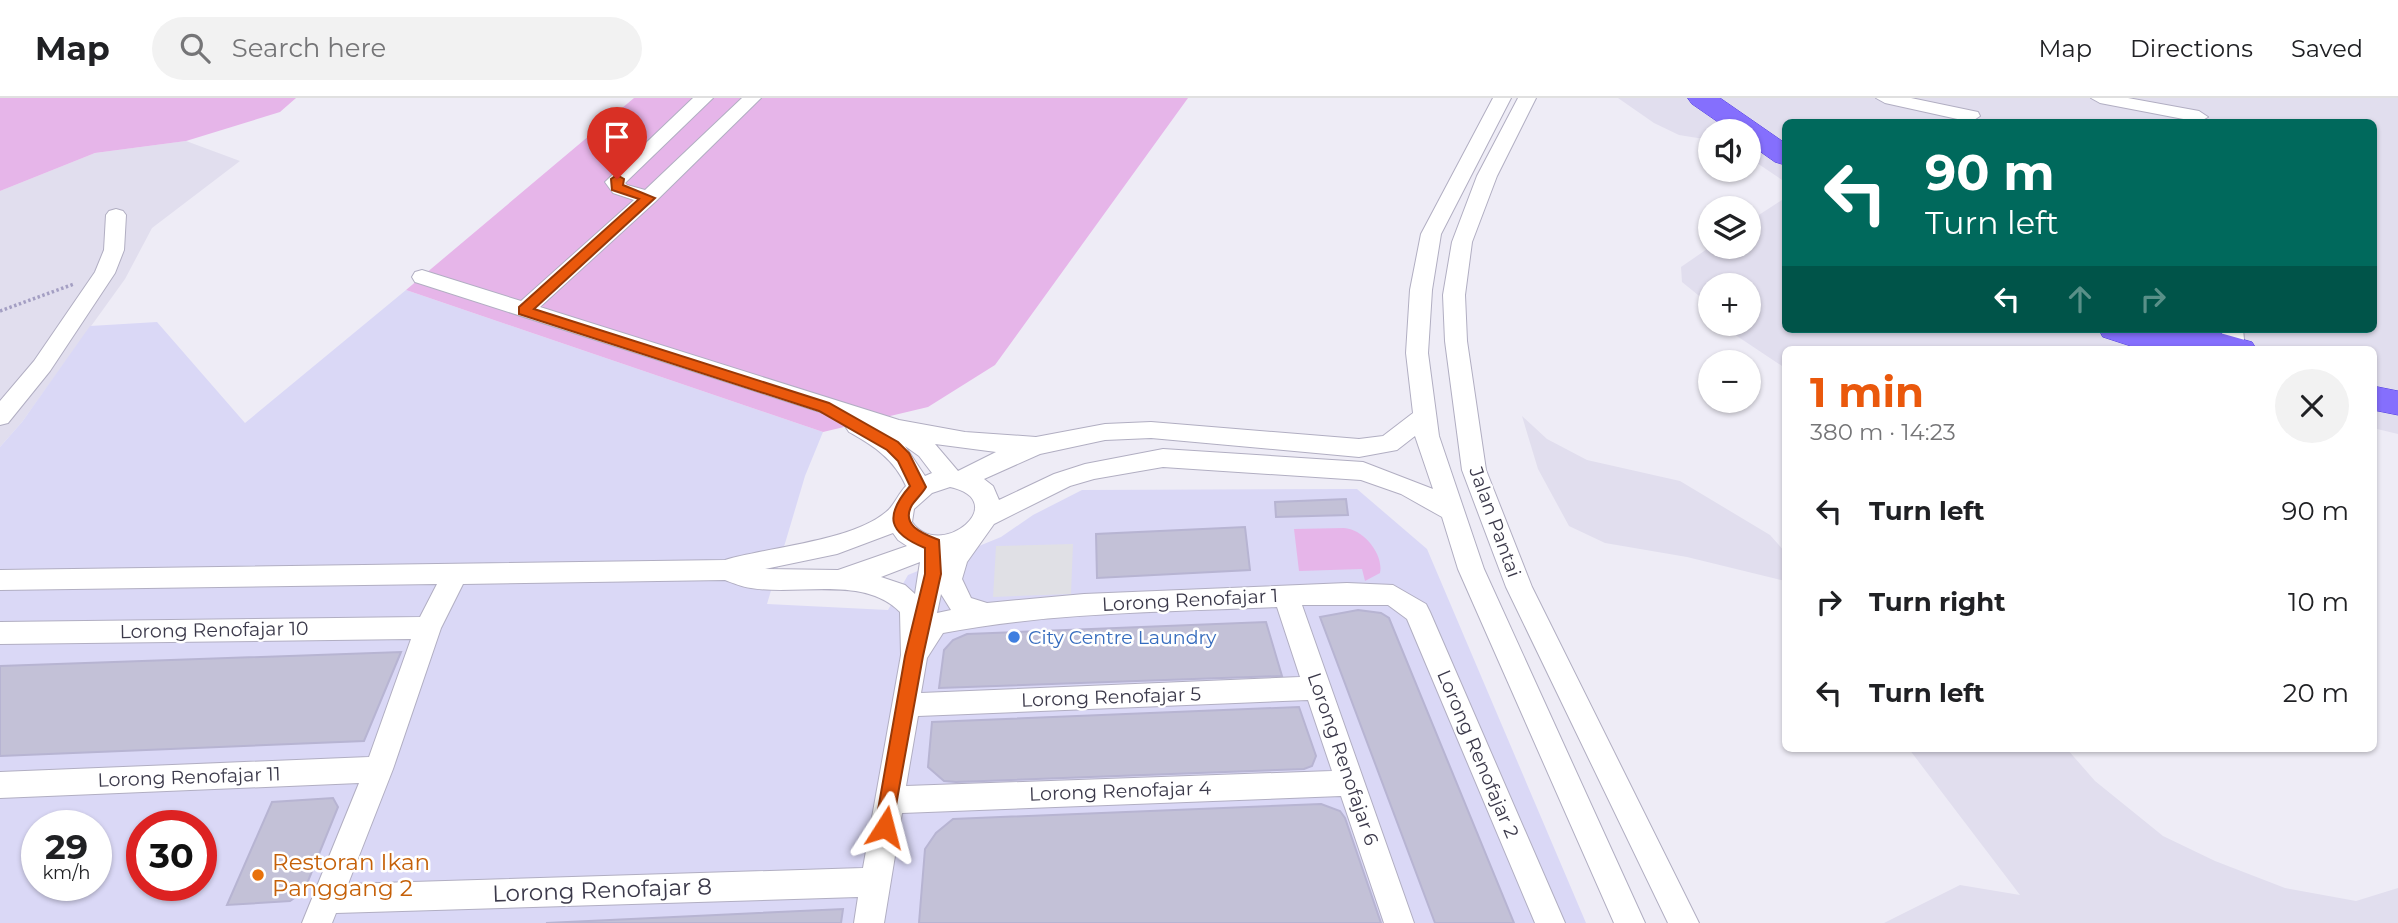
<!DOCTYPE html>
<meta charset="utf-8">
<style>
body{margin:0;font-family:Montserrat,sans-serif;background:#f2f2f2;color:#202124;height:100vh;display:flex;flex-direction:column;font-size:26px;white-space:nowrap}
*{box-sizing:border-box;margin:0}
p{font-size:23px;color:#757577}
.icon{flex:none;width:38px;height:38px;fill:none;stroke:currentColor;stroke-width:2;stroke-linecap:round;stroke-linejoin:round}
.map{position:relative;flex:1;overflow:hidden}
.details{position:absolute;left:1782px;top:248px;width:595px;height:406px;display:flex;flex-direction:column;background:#fff;border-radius:10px;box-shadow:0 2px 5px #0004}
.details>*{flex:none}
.banner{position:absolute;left:1782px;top:21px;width:595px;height:214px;border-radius:10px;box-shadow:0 2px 5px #0004;background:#00695c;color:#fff;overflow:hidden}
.tools{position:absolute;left:1698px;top:21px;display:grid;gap:14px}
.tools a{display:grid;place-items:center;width:63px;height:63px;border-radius:50%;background:#fff;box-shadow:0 2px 5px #0004;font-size:35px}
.speed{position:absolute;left:21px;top:712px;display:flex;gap:14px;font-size:35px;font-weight:700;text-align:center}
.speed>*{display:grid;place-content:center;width:91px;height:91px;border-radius:50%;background:#fff;box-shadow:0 2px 5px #0004;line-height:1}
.speed small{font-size:18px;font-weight:400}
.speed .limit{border:10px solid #d22;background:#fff;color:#111}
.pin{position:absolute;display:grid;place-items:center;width:60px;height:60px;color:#fff;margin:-72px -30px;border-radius:50% 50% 50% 0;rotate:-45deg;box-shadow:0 0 7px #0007}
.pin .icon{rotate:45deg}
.me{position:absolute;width:77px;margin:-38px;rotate:9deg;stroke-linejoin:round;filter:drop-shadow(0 0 5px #0008)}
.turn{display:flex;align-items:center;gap:24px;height:147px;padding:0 28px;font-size:32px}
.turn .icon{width:91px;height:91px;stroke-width:2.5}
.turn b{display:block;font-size:49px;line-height:60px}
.lanes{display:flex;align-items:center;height:66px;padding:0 28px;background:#0003;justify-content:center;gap:35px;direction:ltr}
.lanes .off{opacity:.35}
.round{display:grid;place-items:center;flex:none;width:74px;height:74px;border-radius:37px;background:#f2f2f2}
.overview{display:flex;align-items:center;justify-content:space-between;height:119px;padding:0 28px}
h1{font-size:42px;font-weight:700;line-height:52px;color:#ea580c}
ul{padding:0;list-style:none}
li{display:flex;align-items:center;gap:21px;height:91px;padding:0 28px}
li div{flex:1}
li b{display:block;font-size:26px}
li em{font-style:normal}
header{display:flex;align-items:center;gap:42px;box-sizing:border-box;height:98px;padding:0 35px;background:#fff;border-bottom:2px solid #e0e0e0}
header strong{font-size:33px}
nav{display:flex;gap:38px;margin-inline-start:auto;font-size:24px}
.search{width:490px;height:63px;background:#f2f2f2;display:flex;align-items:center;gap:18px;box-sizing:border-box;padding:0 24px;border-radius:38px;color:#757577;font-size:26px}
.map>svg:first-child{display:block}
.residential{fill:#e1deee}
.commercial{fill:#dad8f6;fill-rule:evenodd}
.green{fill:#e6b5e9}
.parking{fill:#e0e0e5}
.building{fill:#c3c1d7;stroke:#b7b4d2;stroke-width:2}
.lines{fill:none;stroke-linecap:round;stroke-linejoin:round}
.minor-casing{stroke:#b1aec2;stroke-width:2}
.highway-casing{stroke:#503ede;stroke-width:1}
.path{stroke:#a49fc3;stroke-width:3.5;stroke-dasharray:2.5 2.5;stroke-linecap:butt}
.minor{fill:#fff;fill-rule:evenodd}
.highway{fill:#856ffd;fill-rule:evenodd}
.route{fill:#ea580c;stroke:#983908;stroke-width:2}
.shop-dot{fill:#3f7fe0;stroke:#fff;stroke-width:2.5}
.food-dot{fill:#e8710a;stroke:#fff;stroke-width:2.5}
.labels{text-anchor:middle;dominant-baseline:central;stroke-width:5;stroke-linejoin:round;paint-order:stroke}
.street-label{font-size:19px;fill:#3b394a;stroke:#fff}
.shop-label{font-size:19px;fill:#366cbe;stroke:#fff;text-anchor:start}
.near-food-label{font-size:23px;fill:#c56008;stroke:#fff;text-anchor:start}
.near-street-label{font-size:23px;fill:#3b394a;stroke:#fff}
</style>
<header>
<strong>Map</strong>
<div class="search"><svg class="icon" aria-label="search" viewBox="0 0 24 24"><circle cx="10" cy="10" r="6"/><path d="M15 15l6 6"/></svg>Search here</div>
<nav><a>Map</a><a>Directions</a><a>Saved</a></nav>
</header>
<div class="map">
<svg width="2398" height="825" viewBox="0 0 2398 825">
<rect width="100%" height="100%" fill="#eeecf6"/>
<path class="residential" d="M1618,0H2398V336L2373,330V252H1785V270L1719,226H1748V187H1710V214L1703,201L1682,184L1681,169L1710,149H1748V124L1785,100V231H2373V24H1785V84L1748,59V33H1710V42L1679,37L1654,25Z
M186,43L240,63L152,130L125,181L22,324L0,349V93L95,55Z
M1522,318L1547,341L1587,362L1680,383L1770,437L1785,454V483L1687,459L1605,445L1569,428L1538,371Z
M1909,651H2067L2095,683L2163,738L2215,763L2285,790L2356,803L2398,790V825H1884L1960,787L2020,797Z"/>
<path class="commercial" d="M406,192L823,334L805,378L767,506L888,512L908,477L1001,439L1033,417L1082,392L1357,391L1427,451L1586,825H0V349L22,324L90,228L157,224L245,325ZM37,728H96V788H37ZM142,728H201V788H142Z"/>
<path class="green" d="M0,0H296L280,14L186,43L95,55L0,93Z
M634,0H1188L995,267L928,309L823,334L406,192Z
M1344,430C1363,431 1384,456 1380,475L1365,483L1362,471L1299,473L1294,431Z"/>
<path class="parking" d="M1073,446L1071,496L993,499L996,448Z"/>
<path class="building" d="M1346,401L1348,417L1276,419L1275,404Z
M1245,429L1250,472L1097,480L1096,436Z
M1358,512L1381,515L1389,520L1514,825H1435L1320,519Z
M1266,524L1282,578L939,590L944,552L953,542L967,536Z
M401,554L364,643L0,658V568Z
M1299,609L1316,658L1312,668L1304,671L956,684L944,683L928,669L932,624Z
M333,700L338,709L304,793L290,803L227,807L272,704Z
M1321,706L1340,713L1345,720L1381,825H919L925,751L936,735L953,721Z
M843,811L841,825H546Z"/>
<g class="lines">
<defs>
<path id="minor" d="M693,0H713L625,85L627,87L645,92L742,0H761L655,104L540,209L899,322L965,334L1036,339L1105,326L1151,324L1359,341L1383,338L1413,315L1406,255L1410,192L1421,136L1493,0H1511L1441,136L1432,192L1428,255L1439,338L1484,471L1645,825H1614L1458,471L1442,419L1401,396L1361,382L1163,369L1094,381L1070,388L994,426L967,464L962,481L971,500L987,505L1084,496L1347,485L1393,487L1426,506L1430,514L1565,825H1535L1407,521L1388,507H1302L1414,825H1384L1341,698L902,715L884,825H854L858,799L336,815L332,825H302L359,685L0,700V674L369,659L411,541L0,546V524L420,519L437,486L0,492V472L725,462C769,449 852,443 886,414C894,408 898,396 906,388C894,361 874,348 849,334L845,328L848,323L415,184L412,179L415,174L422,172L521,203L634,102L613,95L605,84ZM1415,338L1433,391L1363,364L1163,351L1085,366L1054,376L999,402L993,388L984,381L1040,356L1105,342L1151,340L1359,359L1397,352ZM935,346L996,354L958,373ZM905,348L919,358L932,375L925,378ZM950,389C1013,403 941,464 912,424L914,411L932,395ZM893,435L898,442L907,448L838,472L765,471L837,456ZM920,464L915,496L905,487L881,479ZM725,482C733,485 742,489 751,490C798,498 863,477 900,514L901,557L863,770L348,786L393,671L441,530L463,486ZM941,496L951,512L937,515ZM1277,509L1300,579L921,595L927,560L943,535C1053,514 1165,514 1277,509ZM1308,602L1332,673L906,688L918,618Z
M1518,0H1536L1497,78L1472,144L1465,197L1467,243L1486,372L1532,489L1699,825H1668L1506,489L1462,372L1445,243L1443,197L1452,144L1477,78Z
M1876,0H1911L1978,14L1980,18L1971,24L1885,5Z
M2091,0H2128L2199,13L2208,19L2199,24L2100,5Z
M116,111L123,113L126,117L124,152L115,175L50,273L8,325L0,327V303L34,263L95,174L104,152L106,117L109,113Z
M2221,231H2243L2245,252H2225Z"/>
<path id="highway" d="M1688,0H1720L1785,45V67L1775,64L1748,45V33H1731L1692,6Z
M2099,231H2206L2252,244L2257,252H2143L2103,239Z
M2373,288L2398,293V317L2373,312Z"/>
</defs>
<use href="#minor" class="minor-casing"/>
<use href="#highway" class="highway-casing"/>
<path class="path" d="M0,213L74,186"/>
<use href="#minor" class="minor"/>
<use href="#highway" class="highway"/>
</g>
<path class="route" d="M617,77L624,81L623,87L655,100L534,211L829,305L898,344L909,355L926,389C922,396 916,401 912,407C900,428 924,436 939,442L941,476L923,558L891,735L885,738L878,735L875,729L905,558L925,476V450C888,435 884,418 910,388L898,363L887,352L819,313L519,216V209L639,101L612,92L611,81Z"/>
<circle class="shop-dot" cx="1014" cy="539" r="7"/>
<circle class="food-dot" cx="258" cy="777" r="7"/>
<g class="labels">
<g class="street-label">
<text transform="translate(1495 424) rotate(70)">Jalan Pantai</text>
<text transform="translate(1190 502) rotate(-3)">Lorong Renofajar 1</text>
<text transform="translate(214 532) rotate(-1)">Lorong Renofajar 10</text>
<text transform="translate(1111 599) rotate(-2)">Lorong Renofajar 5</text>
<text transform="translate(1478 656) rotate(67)">Lorong Renofajar 2</text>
<text transform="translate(1343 661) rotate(71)">Lorong Renofajar 6</text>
<text transform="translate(189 679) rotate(-2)">Lorong Renofajar 11</text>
<text transform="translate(1120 693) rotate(-2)">Lorong Renofajar 4</text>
</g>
<g class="shop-label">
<text x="1028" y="539">City Centre Laundry</text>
</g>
<g class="near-food-label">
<text x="272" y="764">Restoran Ikan<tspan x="272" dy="26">Panggang 2</tspan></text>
</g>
<g class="near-street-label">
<text transform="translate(602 792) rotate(-2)">Lorong Renofajar 8</text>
</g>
</g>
</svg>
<div class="tools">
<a><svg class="icon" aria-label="sound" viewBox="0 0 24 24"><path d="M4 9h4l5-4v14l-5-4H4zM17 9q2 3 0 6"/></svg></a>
<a><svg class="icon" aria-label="layers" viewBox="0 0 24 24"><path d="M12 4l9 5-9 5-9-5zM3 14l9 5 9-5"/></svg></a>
<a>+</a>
<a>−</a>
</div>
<div class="speed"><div>29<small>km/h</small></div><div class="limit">30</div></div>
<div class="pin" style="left:617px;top:81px;background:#d93025"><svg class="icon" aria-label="arrive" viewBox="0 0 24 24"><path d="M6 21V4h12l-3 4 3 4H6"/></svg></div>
<svg class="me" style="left:885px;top:729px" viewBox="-20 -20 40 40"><path d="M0-17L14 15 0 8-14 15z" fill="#ea580c" stroke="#fff" stroke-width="4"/></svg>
<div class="banner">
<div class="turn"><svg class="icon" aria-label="left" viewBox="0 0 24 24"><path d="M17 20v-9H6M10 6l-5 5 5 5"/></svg><div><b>90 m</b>Turn left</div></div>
<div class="lanes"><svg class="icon" aria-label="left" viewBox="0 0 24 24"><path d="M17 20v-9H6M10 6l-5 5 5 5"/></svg><svg class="icon off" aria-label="ahead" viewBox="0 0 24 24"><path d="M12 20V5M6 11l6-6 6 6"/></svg><svg class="icon off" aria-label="right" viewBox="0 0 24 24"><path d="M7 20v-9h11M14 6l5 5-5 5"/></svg></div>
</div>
<section class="details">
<div class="overview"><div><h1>1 min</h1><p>380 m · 14:23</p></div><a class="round"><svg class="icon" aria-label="close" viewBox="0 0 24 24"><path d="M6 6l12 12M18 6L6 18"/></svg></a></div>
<ul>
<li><svg class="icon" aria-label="left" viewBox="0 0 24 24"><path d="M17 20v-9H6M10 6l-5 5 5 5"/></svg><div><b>Turn left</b></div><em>90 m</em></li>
<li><svg class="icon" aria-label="right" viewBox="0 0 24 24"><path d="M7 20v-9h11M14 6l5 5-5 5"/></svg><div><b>Turn right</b></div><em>10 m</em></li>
<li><svg class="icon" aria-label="left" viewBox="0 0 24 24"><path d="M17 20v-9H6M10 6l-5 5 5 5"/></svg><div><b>Turn left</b></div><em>20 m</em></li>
</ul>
</section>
</div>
